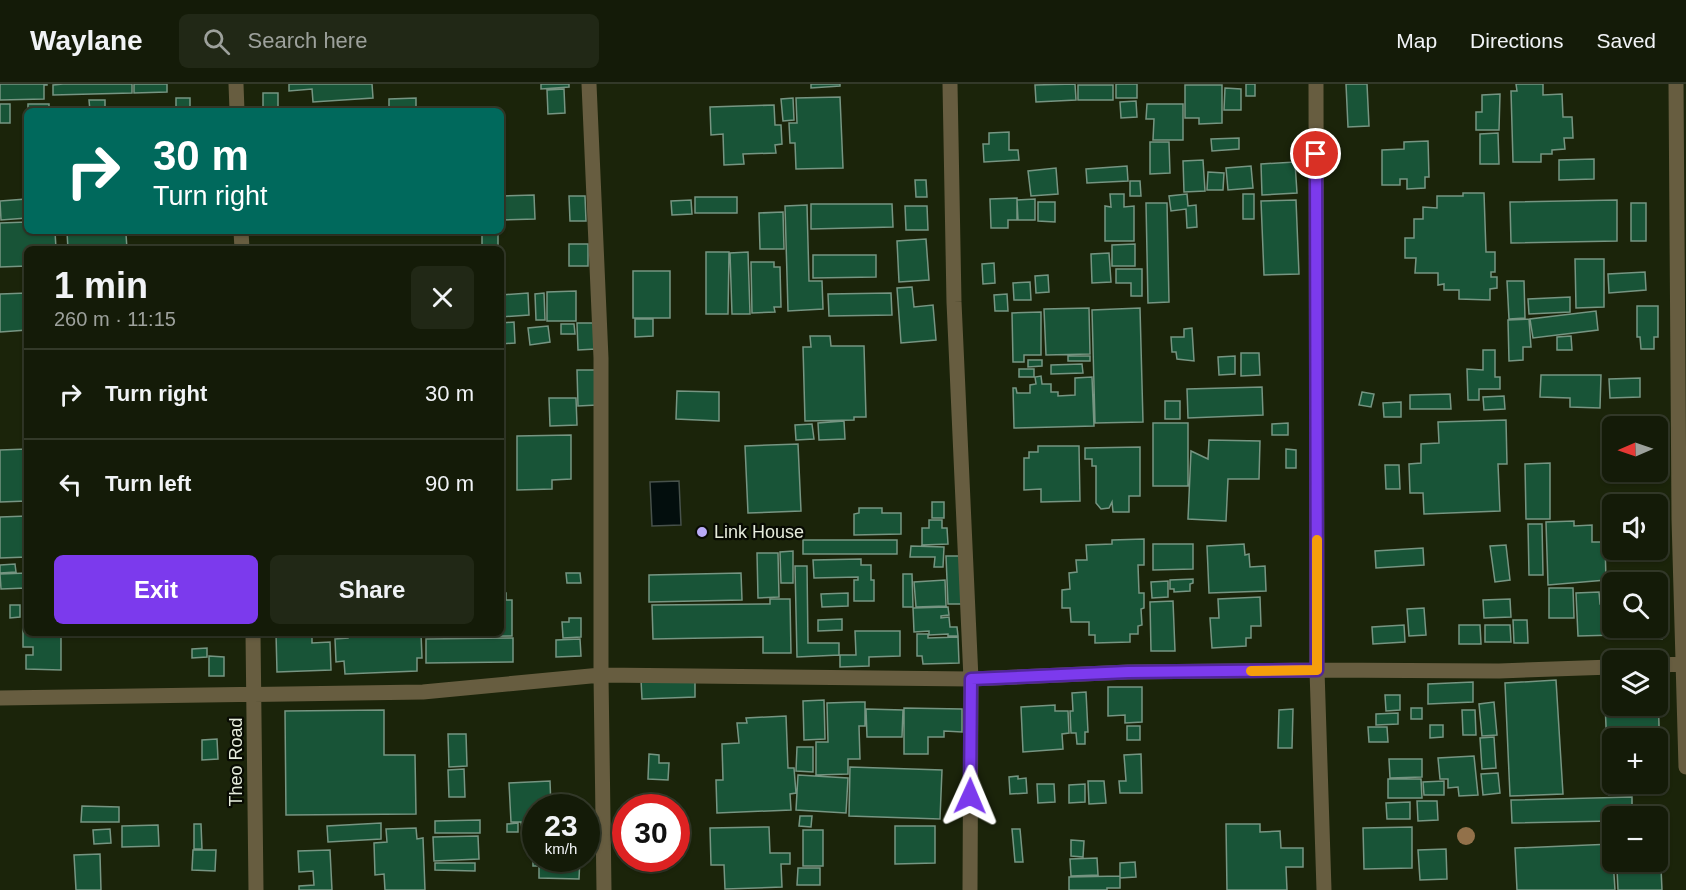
<!DOCTYPE html>
<meta charset="utf-8">
<style>
body{margin:0;font-family:Arial,sans-serif;background:#212816;color:#f1f3f6;height:100vh;display:flex;flex-direction:column;font-size:22px;white-space:nowrap}
*{box-sizing:border-box;margin:0}
p{font-size:20px;color:#9da19c}
.icon{flex:none;width:33px;height:33px;fill:none;stroke:currentColor;stroke-width:2;stroke-linecap:round;stroke-linejoin:round}
.map{position:relative;flex:1;overflow:hidden}
.side{position:absolute;left:24px;top:162px;width:480px;height:390px;display:flex;flex-direction:column;background:#141b08;border-radius:9px;box-shadow:0 2px 4px #0004,0 0 0 2px #333929}
.side>*{flex:none}
.guide{position:absolute;left:24px;top:24px;width:480px;height:126px;border-radius:9px;box-shadow:0 2px 4px #0004,0 0 0 2px #333929;background:#00695c;color:#fff;overflow:hidden}
.needle{width:39px;rotate:268deg}
.controls{position:absolute;left:1602px;top:332px;display:grid;gap:12px}
.controls a{display:grid;place-items:center;width:66px;height:66px;border-radius:9px;background:#141b08;box-shadow:0 2px 4px #0004,0 0 0 2px #333929;font-size:30px}
.speed{position:absolute;left:522px;top:710px;display:flex;gap:12px;font-size:30px;font-weight:700;text-align:center}
.speed>*{display:grid;place-content:center;width:78px;height:78px;border-radius:50%;background:#141b08;box-shadow:0 2px 4px #0004,0 0 0 2px #333929;line-height:1}
.speed small{font-size:15px;font-weight:400}
.speed .limit{border:9px solid #d22;background:#fff;color:#111}
.pin{position:absolute;display:grid;place-items:center;width:51px;height:51px;color:#fff;margin:-26px;border:3px solid #fff;border-radius:50%;box-shadow:0 2px 6px #0007}
.me{position:absolute;width:66px;margin:-33px;rotate:1deg;stroke-linejoin:round;filter:drop-shadow(0 0 4px #0008)}
.turn{display:flex;align-items:center;gap:21px;height:126px;padding:0 30px;font-size:27px}
.turn .icon{width:78px;height:78px;stroke-width:2.5}
.turn b{display:block;font-size:42px;line-height:51px}
.round{display:grid;place-items:center;flex:none;width:63px;height:63px;border-radius:9px;background:#212816}
.overview{display:flex;align-items:center;justify-content:space-between;height:102px;padding:0 30px}
h1{font-size:36px;font-weight:700;line-height:45px}
.button{display:flex;gap:12px;margin-top:auto;padding:12px 30px}
.button a{flex:1;height:69px;border-radius:9px;background:#7c3aed;color:#fff;font-size:24px;font-weight:700;line-height:69px;text-align:center}
.button a+a{background:#212816;color:#f1f3f6}
ul{padding:0;list-style:none}
li{display:flex;align-items:center;gap:18px;height:90px;padding:0 30px;border-top:2px solid #333929}
li div{flex:1}
li b{display:block;font-size:22px}
li em{font-style:normal}
header{display:flex;align-items:center;gap:36px;box-sizing:border-box;height:84px;padding:0 30px;background:#141b08;border-bottom:2px solid #333929}
header strong{font-size:28px}
nav{display:flex;gap:33px;margin-inline-start:auto;font-size:21px}
.search{width:420px;height:54px;background:#212816;display:flex;align-items:center;gap:15px;box-sizing:border-box;padding:0 21px;border-radius:9px;color:#9da19c;font-size:22px}
.map>svg:first-child{display:block}
.water{fill:#030e0d;stroke:#47514b;stroke-width:1.5}
.building{fill:#185437;stroke:#769582;stroke-width:1.5;fill-rule:evenodd}
.lines{fill:none;stroke-linecap:round;stroke-linejoin:round}
.minor{stroke:#675d40;stroke-width:15}
.tree{fill:#92714a}
.route-casing{stroke:#51269a;stroke-width:15}
.route{stroke:#7c3aed;stroke-width:10}
.slow{stroke:#f59e0b;stroke-width:10}
.poi-dot{fill:#b9abf7;stroke:#080b03;stroke-width:2}
.labels{text-anchor:middle;dominant-baseline:central;stroke-width:4.5;stroke-linejoin:round;paint-order:stroke}
.poi-label{font-size:18px;fill:#e6ecdc;stroke:#080b03;text-anchor:start}
.street-label{font-size:18px;fill:#e6ecdc;stroke:#080b03}
</style>
<header>
<strong>Waylane</strong>
<div class="search"><svg class="icon" aria-label="search" viewBox="0 0 24 24"><circle cx="10" cy="10" r="6"/><path d="M15 15l6 6"/></svg>Search here</div>
<nav><a>Map</a><a>Directions</a><a>Saved</a></nav>
</header>
<div class="map">
<svg width="1686" height="806" viewBox="0 0 1686 806">
<rect width="100%" height="100%" fill="#1b240a"/>
<path class="water" d="M679,397L681,441L652,442L650,398Z"/>
<path class="building" d="M0,0H47V1H44V15L0,16Z
M63,0H132V9L53,11V1Z
M134,0H167V8L134,9Z
M289,0H372L373,14L313,18L312,5L289,7Z
M541,0H569V3L541,5Z
M811,0H840V2L811,4Z
M1075,0L1076,16L1036,18L1035,1Z
M1116,0H1137V14H1116Z
M1246,0H1255V12H1246Z
M1346,0H1367L1369,42L1348,43Z
M1516,0H1543V11L1562,10L1563,33H1572L1573,54H1564L1565,65L1552,66V70H1541V78H1513L1511,7H1517Z
M1078,1H1113V16H1078Z
M1185,1H1222V39L1199,40V34H1185Z
M1225,4L1241,5V26H1224Z
M564,5L565,29L548,30L547,6Z
M263,9H278V27H263Z
M1500,10L1499,46H1476V28H1482V11Z
M840,13L843,84L796,85L795,59H790L789,39H797L796,14Z
M176,14H190V27H176Z
M416,14V27H389V15Z
M793,14L794,36L783,37L781,15Z
M89,16H105V27H90Z
M1136,17L1137,33L1121,34L1120,18Z
M0,20H10V39H0Z
M28,20H49V27H28Z
M1147,20H1183V56H1153L1154,35H1146Z
M774,21L775,41H781L782,60L775,61L776,69L743,70L744,80L724,81L723,50L711,51L710,23Z
M1009,48V66H1018L1019,76L984,78L983,60H989V49Z
M1498,49L1499,80H1480V50Z
M1239,54V65L1212,67L1211,55Z
M1428,57L1429,93H1425V104L1407,105V95H1400V101H1382V66L1404,65V58Z
M1150,58H1169L1170,89L1150,90Z
M1594,75V95L1559,96V76Z
M1203,76L1205,107L1184,108L1183,77Z
M1295,78L1297,109L1262,111L1261,80Z
M1127,82L1128,97L1087,99L1086,85Z
M1251,82L1253,104L1228,106L1226,84Z
M1056,84L1058,110L1031,112L1028,87Z
M1208,88L1224,89L1223,106H1207Z
M915,96H926L927,113H916Z
M1130,97H1140L1141,112H1130Z
M26,108L27,134L1,136L0,117L26,115Z
M1463,109H1484L1486,168H1495V188H1491V193H1497V204L1490,205V216L1459,215V206H1444V200L1438,201V189H1415L1416,174H1405V154H1414V135H1423V123L1437,124V112H1463Z
M1110,110H1124V123L1134,122V157H1105V122L1111,123Z
M1187,110L1188,122L1196,121L1197,143L1187,144L1186,125L1171,127L1169,112Z
M1243,110H1254V135H1243Z
M534,111L535,135L501,136V112Z
M569,112H585L586,137H570Z
M695,113H737V129H695Z
M1017,114V136H1008V144H991L990,115Z
M1035,115V136H1018L1017,116Z
M691,116L692,130L672,131L671,117Z
M1296,116L1299,190L1264,191L1261,117Z
M1617,116V157L1511,159L1510,118Z
M1038,118H1055V138L1038,137Z
M1146,119H1167L1169,218L1148,219Z
M1631,119H1646V157H1631Z
M811,120H892L893,143L811,145Z
M807,121L809,197H822L823,225L788,227L785,122Z
M905,122H927L928,146H906Z
M783,128L784,165H760L759,129Z
M27,138V147H55L56,165H27V182L0,183V139Z
M100,147V149L121,147V150H126L127,165H68L67,148Z
M482,147H498V163L482,164Z
M926,155L929,196L899,198L897,157Z
M569,160H588V182H569Z
M1135,160V182H1112V161Z
M706,168H729L728,230H706Z
M748,168L750,230H732L730,169Z
M1109,169L1111,198L1092,199L1091,170Z
M813,171H876V193L813,194Z
M1575,175H1604V223L1576,224Z
M751,178H774V183H780L781,223H774L775,228L752,229Z
M994,179L995,199L983,200L982,180Z
M1116,185H1142V212H1131V199H1116Z
M633,187H670V234H633Z
M1645,188L1646,206L1609,209L1608,190Z
M1048,191L1049,208L1036,209L1035,192Z
M1507,197H1524L1525,234L1509,235Z
M1030,198L1031,216H1014L1013,199Z
M912,203L914,223L933,221L936,256L901,259L897,204Z
M576,207V237H547V208Z
M27,209V246L0,248V210Z
M528,209L529,231L501,233V211Z
M544,209L545,236H536L535,210Z
M891,209L892,231L829,232L828,210Z
M1007,210L1008,227H995L994,211Z
M1570,213V228L1529,230L1528,215Z
M1637,222H1658V253H1654V265H1641L1640,253H1637Z
M1089,224L1090,270L1046,271L1044,225Z
M1140,224L1143,338L1095,339L1092,226Z
M1596,227L1598,246L1533,254L1530,235Z
M1041,228V271H1024V278H1013L1012,229Z
M635,235H653V252L635,253Z
M1529,235L1531,263H1523V276L1509,277L1508,236Z
M514,238L515,259L501,260V239Z
M577,239H595L596,265L578,266Z
M561,240H574L575,250H561Z
M548,242L550,258L530,261L528,244Z
M1192,244L1194,277L1177,275L1176,268H1172L1171,253H1184V245Z
M810,252H830L831,262H864L866,333H854V336L805,337L803,263H811Z
M1571,252L1572,266H1557V253Z
M1483,266H1495V293H1500V305H1479V316H1468L1467,285L1483,286Z
M1241,269H1259L1260,291L1241,292Z
M1068,272H1090V277H1068Z
M1235,272V290L1219,291L1218,273Z
M1028,276H1042V282L1028,283Z
M1082,280L1083,289L1051,290V281Z
M1019,285H1034V293H1019Z
M577,286H596L597,321L578,322Z
M1541,291H1601L1600,324L1570,323V314L1540,313Z
M1041,292L1042,300H1051V308H1058V312L1075,311V294L1092,293L1094,342L1014,344L1013,304H1016L1017,309H1030V301L1036,300L1035,293Z
M1640,294V313L1610,314L1609,295Z
M1262,303L1263,331L1188,334L1187,305Z
M677,307L719,308V337L676,335Z
M1362,308L1374,310L1371,323L1359,321Z
M1450,310L1451,325H1410V311Z
M1504,312L1505,325L1484,326L1483,313Z
M549,314H576L577,341L550,342Z
M1165,317H1180V335H1165Z
M1401,318V333H1384L1383,319Z
M1506,336L1507,380H1498L1500,427L1424,430L1423,409H1410L1409,380L1421,379V360L1439,359L1438,338Z
M844,337L845,355L819,356L818,339Z
M1153,339H1188V402H1153Z
M1288,339V351H1272V340Z
M812,340L814,355L796,356L795,341Z
M571,351V395L552,396V405L517,406V352Z
M1209,356L1260,357L1259,395H1228L1226,437L1188,435L1191,367L1208,375Z
M798,360L801,427L748,429L745,362Z
M1038,362H1079L1080,417L1041,418V405L1024,406V374H1029V368H1038Z
M1140,363V412H1129V428H1113L1112,418L1109,424L1101,425L1096,419V382H1092V375H1085V364Z
M27,365V417L0,418V366Z
M1286,365L1296,366V384H1286Z
M1550,379V435H1526L1525,380Z
M1385,381H1399L1400,405H1386Z
M932,418H944V434H932Z
M859,424H882V429H901V450L854,451V430L859,429Z
M27,432V473L0,474V433Z
M929,436H942V444H947L948,460L922,461V444H929Z
M1574,437V442L1592,441V458H1605L1606,496L1548,501L1546,438Z
M1528,440H1542L1543,491H1529Z
M1144,455V481H1138L1139,509H1144V524L1141,525L1142,541L1138,542V550H1130V558L1095,559V551H1089V538H1071L1070,524H1062V506L1070,505L1069,489L1077,488L1076,476H1087L1086,461L1112,460V456Z
M803,456H897V470H803Z
M1153,460H1193V485L1153,486Z
M1244,460L1245,471L1249,470L1250,483L1265,482L1266,507L1209,509L1207,462Z
M1506,461L1510,496L1495,498L1490,462Z
M911,462L944,463L943,483H934L935,473H910Z
M1423,464L1424,481L1376,484L1375,467Z
M793,467V499H781L780,468Z
M757,469H778L779,513L758,514Z
M946,472H962L963,520H948Z
M861,475V481H871V496H874V517H854V496H858V493L814,494L813,476Z
M15,480L16,488L0,489V481Z
M795,482H807L808,559H839V571L797,573Z
M27,489V504L1,505L0,490Z
M566,489H580L581,499H567Z
M741,489L742,516L649,518V491Z
M903,490H912L913,523H903Z
M1193,495V499L1190,500V507L1174,508V505H1170V496Z
M945,496L946,522L916,523L914,498Z
M1168,497V513L1152,514L1151,498Z
M1549,504H1573L1574,534H1549Z
M1599,508L1600,520L1612,519V543H1616V551L1578,552L1576,509Z
M501,509H506V516H512V552L426,553V549H501Z
M848,509V522L822,523L821,510Z
M1260,513L1261,542H1251V554H1246V562L1212,564L1210,534H1219L1218,515Z
M770,515H790L791,569H763V553L653,555L652,521L770,520Z
M1510,515L1511,533L1484,534L1483,516Z
M1173,517L1175,567H1151L1150,518Z
M1662,517V555H1640L1639,543H1658V518Z
M10,521H20V533L10,534Z
M948,523L949,531L941,532V534L949,533L950,543H957L958,552H948V550L929,551V547L914,548L913,524Z
M1424,524L1426,551L1409,552L1407,525Z
M569,534H581V553L563,554L562,538H569Z
M842,535V546L818,547V536Z
M1513,536H1527L1528,559H1514Z
M23,537H27V549H44V552L49,553V549H61V586L26,585V571H33V563H23Z
M1404,541L1405,558L1373,560L1372,543Z
M1459,541H1480L1481,560H1459Z
M1485,541H1510L1511,558H1485Z
M855,547H900V572L869,573V582L840,583V571H856Z
M84,549H116V553L84,552Z
M276,549H312V559L330,558L331,586L277,588Z
M348,549H421L422,574H417V587L345,590L344,577L336,578L335,555L348,554Z
M917,550H928V554L958,553L959,579L923,580L922,572H917Z
M513,554V578L426,579V555Z
M580,555L581,572L556,573V556Z
M207,564V573L192,574V565Z
M209,572L224,573V592H209Z
M695,594V613L642,615L641,596Z
M1556,596L1563,710L1510,712L1505,599Z
M1604,596H1612V621H1658V607L1661,709L1609,711ZM1612,654H1658V699H1612Z
M1473,598V618L1428,620V600Z
M1108,603H1142V638L1125,639V631L1108,632Z
M1086,608L1088,648H1085V660H1077L1076,649H1071L1070,627H1073L1072,609Z
M1385,611H1400V626L1386,627Z
M824,616L825,655L804,656L803,617Z
M857,618H865V642H859L860,675H848V690L816,691V658H828L827,619Z
M1494,618L1497,651L1482,652L1479,620Z
M1055,621V627H1068L1069,649L1062,650L1063,665L1023,668L1021,623Z
M904,624L962,625V648L944,647V653H928V670H904Z
M1411,624H1422V635H1411Z
M866,625L903,626L902,653H867Z
M1293,625L1292,664H1278L1279,626Z
M384,626V671H415L416,730L286,731L285,627Z
M1462,626H1475L1476,651H1463Z
M1398,629V640L1376,641V630Z
M786,632L788,684H794L796,709L790,710L791,726L717,729L716,696H723L722,660L739,659L737,639H747L746,634Z
M1430,641H1443V653L1430,654Z
M1127,642H1140V656H1127Z
M1368,643H1387L1388,658H1369Z
M448,650H466L467,682L449,683Z
M1494,653L1496,684L1482,685L1480,654Z
M217,655L218,675L202,676V656Z
M797,663H813V688L796,687Z
M649,670L659,671V679H669L668,696L648,695Z
M1141,670L1142,709H1120L1119,697H1126L1124,671Z
M1474,672L1478,711L1459,712L1458,703L1448,704V695H1440L1438,674Z
M1389,675H1422V693L1390,694Z
M850,683L942,686L940,735L849,732Z
M464,685L465,713H449L448,686Z
M1498,689L1500,709L1483,711L1481,690Z
M798,691L848,694L846,729L796,726Z
M1018,692V695L1026,694L1027,709L1010,710L1009,693Z
M1388,695H1421L1422,714H1388Z
M550,697L551,723H536V745H522L521,738H511L509,699Z
M1088,697H1104L1106,719L1089,720Z
M1444,697V711H1424L1423,698Z
M1037,700H1054L1055,718L1038,719Z
M1085,700V718L1069,719V701Z
M1632,713V732H1612V737L1512,739L1511,716Z
M1417,717H1437L1438,736L1418,737Z
M1410,718V735H1387L1386,719Z
M82,722L119,723V738H81Z
M800,732H812L811,743L799,742Z
M480,736V749H435V737Z
M381,739V755L328,758L327,742Z
M518,739V748H507V740Z
M194,740H201L202,765H194Z
M1226,740H1260V748L1280,747L1281,764H1303V783H1286L1287,806H1227Z
M158,741L159,762L122,763V742Z
M895,742H935V779L895,780Z
M769,743L770,769H790V780H781L782,803L725,805L724,781H711L710,744Z
M1412,743V784L1364,785L1363,744Z
M416,744L417,755L423,754L425,806H385L384,790L375,791L374,759L387,758L386,745Z
M110,745L111,759L94,760L93,746Z
M1012,745H1020L1023,778H1015Z
M803,746H823V782H803Z
M478,752L479,775L434,777L433,753Z
M1071,756L1084,757L1083,773L1071,772Z
M533,757H536V774H580L579,795L539,794V782H533Z
M1612,760L1615,806H1517L1515,764Z
M1446,765L1447,795L1420,796L1418,766Z
M193,766H216L215,787L192,786Z
M330,766L332,806H299V802L314,801L313,787L299,788L298,767Z
M100,770L101,806H76L74,771Z
M1097,774L1098,791L1071,792L1070,775Z
M1624,777H1648V785L1661,784L1662,806H1618L1617,785H1624Z
M1135,778L1136,793L1120,794V779Z
M435,779H475V787L435,786Z
M798,784H820V801H797Z
M1120,792V804H1107V806H1069V793Z"/>
<g class="lines">
<path class="minor" d="M236,0L237,27
M589,0L601,274V591L604,806
M950,0L954,218L971,595L970,806
M1316,0L1317,586L1324,806
M1676,0L1679,435L1686,683
M241,147L242,165
M253,549L256,806
M1658,581L1686,580
M0,614L423,608L601,591L971,595L1128,588L1317,586L1499,587L1612,583"/>
</g>
<circle class="tree" cx="1466" cy="752" r="9"/>
<g class="lines">
<defs>
<path id="route" d="M970,712L971,595L1128,588L1317,586L1316,70"/>
</defs>
<use href="#route" class="route-casing"/>
<use href="#route" class="route"/>
<path class="slow" d="M1251,587L1317,586V456"/>
</g>
<circle class="poi-dot" cx="702" cy="448" r="6"/>
<g class="labels">
<g class="poi-label">
<text x="714" y="448">Link House</text>
</g>
<g class="street-label">
<text transform="translate(236 678) rotate(-90)">Theo Road</text>
</g>
</g>
</svg>
<div class="controls">
<a><svg class="needle" viewBox="-14 -14 28 28"><path d="M0-13l5 13h-10z" fill="#e53935"/><path d="M0 13l5-13h-10z" fill="#9da19c"/></svg></a>
<a><svg class="icon" aria-label="sound" viewBox="0 0 24 24"><path d="M4 9h4l5-4v14l-5-4H4zM17 9q2 3 0 6"/></svg></a>
<a><svg class="icon" aria-label="search" viewBox="0 0 24 24"><circle cx="10" cy="10" r="6"/><path d="M15 15l6 6"/></svg></a>
<a><svg class="icon" aria-label="layers" viewBox="0 0 24 24"><path d="M12 4l9 5-9 5-9-5zM3 14l9 5 9-5"/></svg></a>
<a>+</a>
<a>−</a>
</div>
<div class="speed"><div>23<small>km/h</small></div><div class="limit">30</div></div>
<div class="pin" style="left:1316px;top:70px;background:#d93025"><svg class="icon" aria-label="arrive" viewBox="0 0 24 24"><path d="M6 21V4h12l-3 4 3 4H6"/></svg></div>
<svg class="me" style="left:970px;top:712px" viewBox="-20 -20 40 40"><path d="M0-17L14 15 0 8-14 15z" fill="#7c3aed" stroke="#fff" stroke-width="4"/></svg>
<div class="guide">
<div class="turn"><svg class="icon" aria-label="right" viewBox="0 0 24 24"><path d="M7 20v-9h11M14 6l5 5-5 5"/></svg><div><b>30 m</b>Turn right</div></div>
</div>
<section class="side">
<div class="overview"><div><h1>1 min</h1><p>260 m · 11:15</p></div><a class="round"><svg class="icon" aria-label="close" viewBox="0 0 24 24"><path d="M6 6l12 12M18 6L6 18"/></svg></a></div>
<ul>
<li><svg class="icon" aria-label="right" viewBox="0 0 24 24"><path d="M7 20v-9h11M14 6l5 5-5 5"/></svg><div><b>Turn right</b></div><em>30 m</em></li>
<li><svg class="icon" aria-label="left" viewBox="0 0 24 24"><path d="M17 20v-9H6M10 6l-5 5 5 5"/></svg><div><b>Turn left</b></div><em>90 m</em></li>
</ul>
<div class="button"><a>Exit</a><a>Share</a></div>
</section>
</div>
